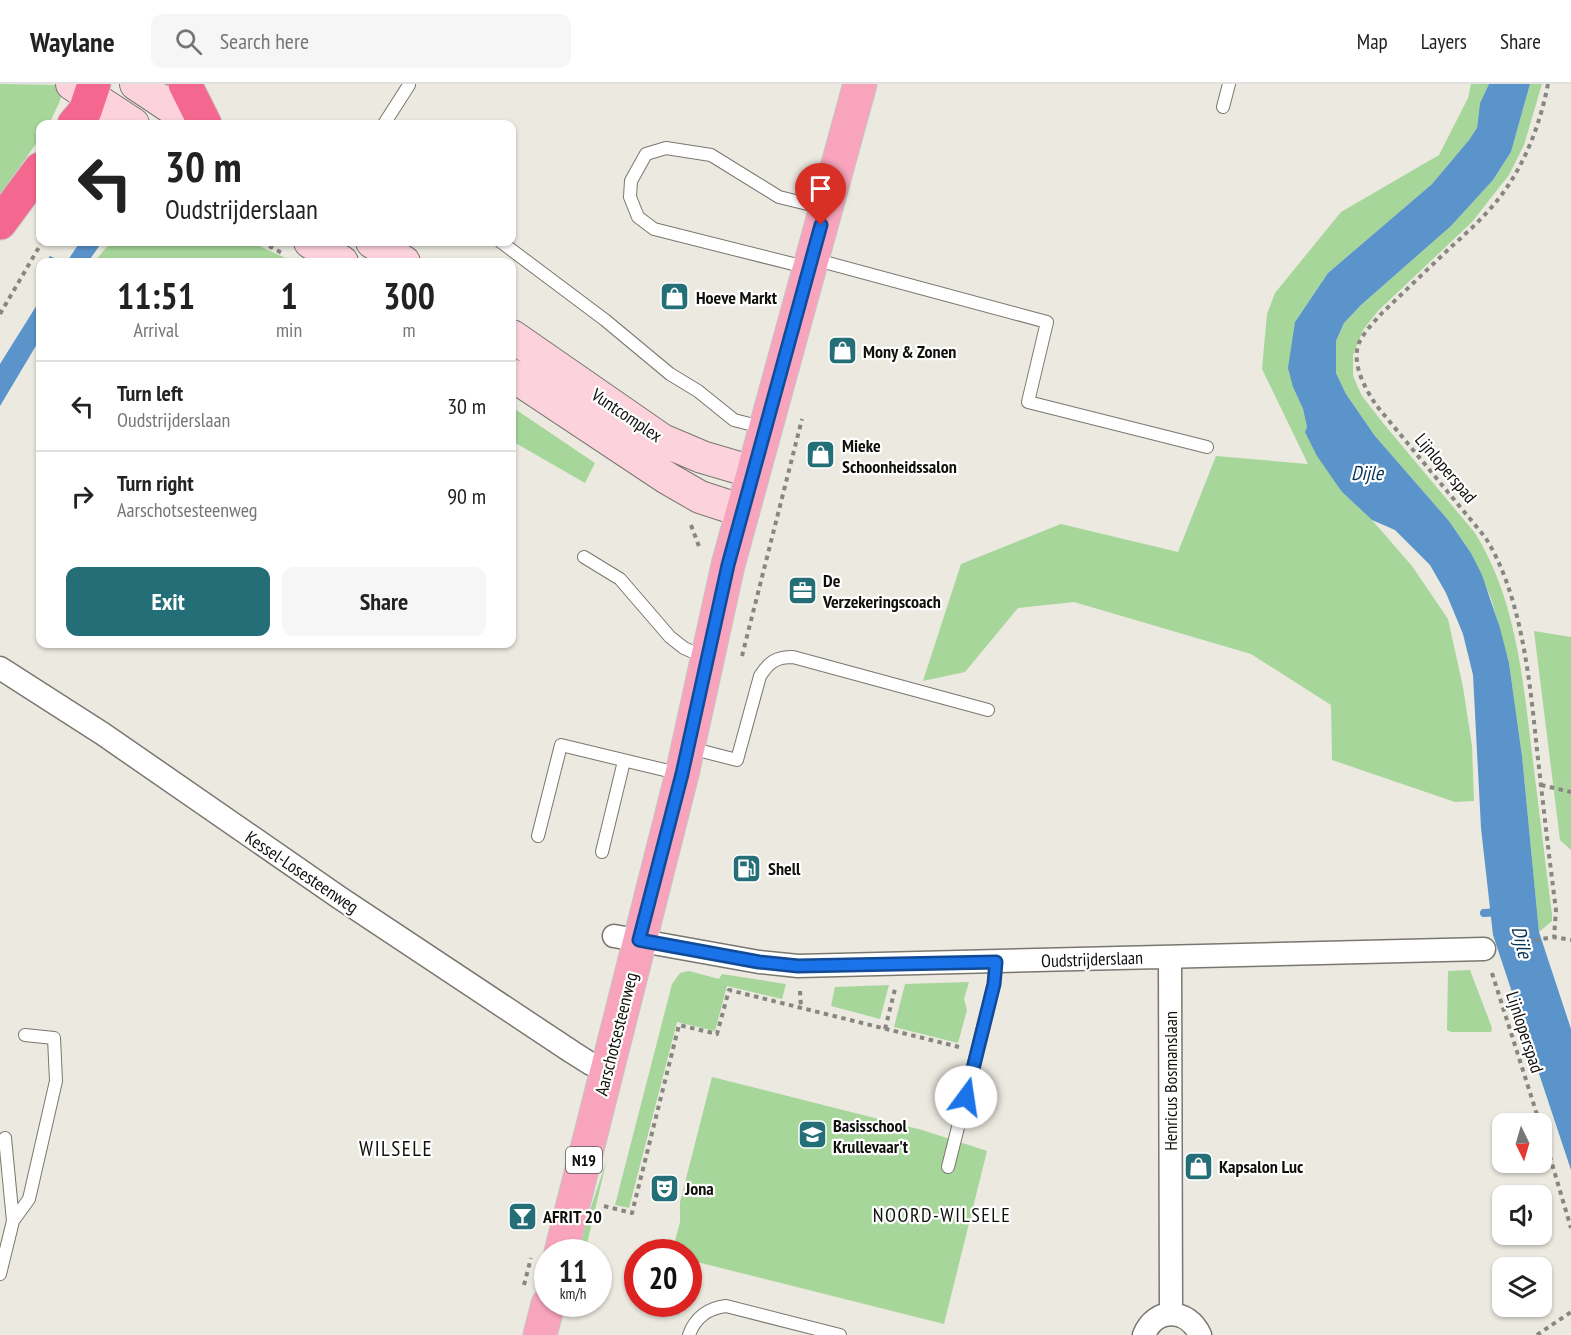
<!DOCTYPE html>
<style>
body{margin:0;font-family:"PT Sans Narrow",sans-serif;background:#f6f6f6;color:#222;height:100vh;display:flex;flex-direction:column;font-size:22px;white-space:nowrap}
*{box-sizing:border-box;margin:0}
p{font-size:20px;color:#767676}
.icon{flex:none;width:33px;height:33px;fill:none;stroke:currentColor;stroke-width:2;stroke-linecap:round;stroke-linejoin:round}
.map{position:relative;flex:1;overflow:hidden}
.sheet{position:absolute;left:36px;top:174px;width:480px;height:390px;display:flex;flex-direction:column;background:#fff;border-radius:12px;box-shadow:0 2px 4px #0004}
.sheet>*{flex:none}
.top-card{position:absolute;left:36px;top:36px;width:480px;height:126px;border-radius:12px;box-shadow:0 2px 4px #0004;background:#fff;color:#222;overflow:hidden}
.needle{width:39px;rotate:175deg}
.controls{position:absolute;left:1492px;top:1029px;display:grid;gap:12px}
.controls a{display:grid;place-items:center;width:60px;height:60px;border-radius:12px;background:#fff;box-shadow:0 2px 4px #0004;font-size:30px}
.speed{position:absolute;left:534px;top:1155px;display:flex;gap:12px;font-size:30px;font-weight:700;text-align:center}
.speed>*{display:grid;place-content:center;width:78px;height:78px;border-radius:50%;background:#fff;box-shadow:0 2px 4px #0004;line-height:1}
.speed small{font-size:15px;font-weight:400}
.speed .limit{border:9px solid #d22;background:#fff;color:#111}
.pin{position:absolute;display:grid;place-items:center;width:51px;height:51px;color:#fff;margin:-62px -26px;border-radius:50% 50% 50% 0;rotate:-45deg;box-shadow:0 0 6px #0007}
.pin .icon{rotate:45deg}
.me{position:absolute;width:66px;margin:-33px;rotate:14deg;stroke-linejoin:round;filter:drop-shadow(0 0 4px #0008)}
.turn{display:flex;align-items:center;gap:21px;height:126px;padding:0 30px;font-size:27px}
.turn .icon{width:78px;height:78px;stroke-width:2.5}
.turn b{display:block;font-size:42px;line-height:51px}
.eta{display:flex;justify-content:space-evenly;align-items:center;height:102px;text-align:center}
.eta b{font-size:36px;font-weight:600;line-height:42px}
.action{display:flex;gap:12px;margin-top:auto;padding:12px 30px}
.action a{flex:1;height:69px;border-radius:12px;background:#246e77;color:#fff;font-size:24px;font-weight:600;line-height:69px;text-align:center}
.action a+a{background:#f6f6f6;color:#222}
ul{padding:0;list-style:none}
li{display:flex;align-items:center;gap:18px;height:90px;padding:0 30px;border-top:2px solid #e0e0e0}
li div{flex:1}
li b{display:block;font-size:22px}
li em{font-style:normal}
header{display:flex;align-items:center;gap:36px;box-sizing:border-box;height:84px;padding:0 30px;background:#fff;border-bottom:2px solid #e0e0e0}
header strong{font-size:28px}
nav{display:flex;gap:33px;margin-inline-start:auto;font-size:21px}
.search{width:420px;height:54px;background:#f6f6f6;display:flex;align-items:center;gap:15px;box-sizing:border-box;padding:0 21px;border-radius:12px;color:#767676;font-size:22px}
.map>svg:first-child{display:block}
.green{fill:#a7d69a}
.water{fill:#5a94ca}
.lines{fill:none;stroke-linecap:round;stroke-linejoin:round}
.stream{stroke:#5a94ca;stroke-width:8}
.service-casing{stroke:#79776f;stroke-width:14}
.minor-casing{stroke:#79776f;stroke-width:25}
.secondary-casing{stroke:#79776f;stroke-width:34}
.primary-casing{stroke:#c5c5c5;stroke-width:35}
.motorway-casing{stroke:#c5c5c5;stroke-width:35}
.path{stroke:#888680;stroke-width:4;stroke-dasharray:4.5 4.5;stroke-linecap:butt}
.service{stroke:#fff;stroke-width:12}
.minor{stroke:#fff;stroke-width:22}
.secondary{stroke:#fcd2dd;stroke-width:32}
.primary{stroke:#f8a4bc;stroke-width:33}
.motorway{stroke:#f4688f;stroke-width:33}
.route-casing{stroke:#114b97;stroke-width:15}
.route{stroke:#1a73e8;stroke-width:10}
.labels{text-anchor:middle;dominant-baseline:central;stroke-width:4.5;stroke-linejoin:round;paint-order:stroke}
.shield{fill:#fff;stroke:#575755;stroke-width:1.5}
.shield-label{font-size:16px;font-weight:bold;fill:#0f0f0c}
.poi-label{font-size:18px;font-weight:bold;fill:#0f0f0c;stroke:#fff;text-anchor:start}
.street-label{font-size:18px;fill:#0f0f0c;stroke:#fff}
.water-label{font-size:20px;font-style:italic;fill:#093559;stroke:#fff}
.neighbourhood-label{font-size:20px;letter-spacing:1.5px;fill:#0f0f0c;stroke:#fff}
.quarter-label{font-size:21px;letter-spacing:1.5px;fill:#0f0f0c;stroke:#fff}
</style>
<header>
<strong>Waylane</strong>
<div class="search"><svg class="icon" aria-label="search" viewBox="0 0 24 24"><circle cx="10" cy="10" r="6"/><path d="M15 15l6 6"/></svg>Search here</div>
<nav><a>Map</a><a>Layers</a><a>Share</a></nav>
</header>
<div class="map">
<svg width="1571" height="1251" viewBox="0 0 1571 1251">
<rect width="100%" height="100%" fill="#ebe9e0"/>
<path class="green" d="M0,0L63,1L60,17L49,40H40V54L0,111Z
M1471,0H1489L1480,19L1477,44L1469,56L1432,100L1328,189L1295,238L1293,303L1303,325L1307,343L1342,408L1372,436L1412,482L1448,535L1463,603L1472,662L1474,717L1455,718L1332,676L1331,621L1251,570L1074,518L1018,524L965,588L923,597L961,480L1061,440L1178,468L1216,372L1308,380L1262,285L1267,230L1275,209L1341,128L1439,71L1468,14Z
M1530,0H1542L1524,61L1509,91L1472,138L1378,227L1363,246L1353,271V292L1362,312L1383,339L1475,449C1516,515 1523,595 1532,670C1539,724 1545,777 1552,830V837L1539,848L1522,672L1509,579L1491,514L1471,469L1449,437L1375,352L1346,310L1336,289V257L1344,239L1361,221L1451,142L1493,96L1511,68Z
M111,158H251L294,178H94Z
M512,323L595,379L585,399L512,357Z
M1534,547L1571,553V766L1560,756Z
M1470,886L1492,944L1491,948H1451L1447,946L1448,887Z
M689,887L719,895L722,890L786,900L782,915L727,902L715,947L677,938L629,1124L615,1121L672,900L680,889Z
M969,898L964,915L967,926L958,959L894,943L905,900Z
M889,901L880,935L831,922L835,903Z
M712,993L922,1046L987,1067L944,1240L689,1176L688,1168H672L680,1138V1118Z
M607,1075L585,1168H576Z"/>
<path class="water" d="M1489,0H1530L1511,68L1493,96L1451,142L1361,221L1344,239L1336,257V289L1346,310L1375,352L1449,437L1471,469L1482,491L1500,544L1509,579L1522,672L1539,848L1571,945V1086L1493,851L1481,744L1473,591L1463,550L1446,509L1430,481L1395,446L1372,436L1342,408L1317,372L1305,348L1307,343L1303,325L1293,303L1288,284L1295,238L1328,189L1432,100L1469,56L1477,44L1480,19Z
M80,158H102L88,178H45L50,172L63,178L68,176Z
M40,216V255L0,322V280Z"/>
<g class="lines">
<path class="stream" d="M1484,829L1501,828"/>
<defs>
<path id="service" d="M1223,23L1229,0
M384,40L409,1
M501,158L605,236L670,290L698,307L734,336L765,344
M813,175L1047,238L1028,318L1207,363
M809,184L654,145L638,133L630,113L631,97L646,70L666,64L711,71L779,113L824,124
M584,473L620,495L670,553L684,564L706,574
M690,664L737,676L760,592C769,578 776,573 793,573L988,626
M538,752L561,661L681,690
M602,768L624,677
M948,1083L994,900L996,877
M13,1137L29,1115L56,997L54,954L25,951
M0,1190L13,1137L5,1054
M689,1251C695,1233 709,1224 726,1222L840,1251"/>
<path id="minor" d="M0,584L103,650L340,814L572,968L591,980L608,984
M614,852L759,878L798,882L1484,865
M1170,873L1171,1230
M1144,1251C1155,1223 1188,1224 1200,1251"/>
<path id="secondary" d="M72,0L133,40
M136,0L196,40
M310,158L342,178
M372,158L404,178
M512,252L662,356L702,373L753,388
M512,291L667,394L700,413L743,427"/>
<path id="primary" d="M561,1168L682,690L728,481L860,0
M540,1251L548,1220"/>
<path id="motorway" d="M185,0L205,40
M74,40L85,27L94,0
M0,139L40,85"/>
</defs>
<use href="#service" class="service-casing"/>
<use href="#minor" class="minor-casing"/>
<use href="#secondary" class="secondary-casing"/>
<use href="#primary" class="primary-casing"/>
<use href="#motorway" class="motorway-casing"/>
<path class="path" d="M1548,0C1540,41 1525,80 1500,113C1486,131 1469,147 1452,162C1429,184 1405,207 1382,229C1374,238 1364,248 1359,259C1351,280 1365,304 1376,321L1485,453C1522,511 1530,599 1537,666C1543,719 1549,773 1556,826L1554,853
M261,158L284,170
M0,230L42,158
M691,441L700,465
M742,572L802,335
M1541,701L1571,708
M1508,861L1554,853L1571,856
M1492,889L1540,1040
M800,907L801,924
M885,945L895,905
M1542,1046L1571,1144
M604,1122L632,1129L679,941L717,950L729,906L959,963
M524,1201L531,1174
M1537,1251L1571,1228"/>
<use href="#service" class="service"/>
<use href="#minor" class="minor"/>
<use href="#secondary" class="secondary"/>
<use href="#primary" class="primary"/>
<use href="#motorway" class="motorway"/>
</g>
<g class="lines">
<defs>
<path id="route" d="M821,141L728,481L682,690L639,856L759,878L798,882L996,878L994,900L966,1013"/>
</defs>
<use href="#route" class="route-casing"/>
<use href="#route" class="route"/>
</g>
<defs>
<symbol id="shop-square" viewBox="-11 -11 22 22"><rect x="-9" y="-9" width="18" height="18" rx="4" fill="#246e77" stroke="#fff"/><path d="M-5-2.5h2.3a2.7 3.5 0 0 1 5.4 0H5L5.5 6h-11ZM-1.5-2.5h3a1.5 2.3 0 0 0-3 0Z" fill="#fff"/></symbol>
<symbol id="office-square" viewBox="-11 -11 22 22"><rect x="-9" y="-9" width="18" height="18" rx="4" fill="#246e77" stroke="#fff"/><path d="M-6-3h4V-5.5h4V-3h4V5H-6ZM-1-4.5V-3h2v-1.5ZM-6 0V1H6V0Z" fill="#fff"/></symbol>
<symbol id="fuel-square" viewBox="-11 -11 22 22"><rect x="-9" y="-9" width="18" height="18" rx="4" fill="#246e77" stroke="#fff"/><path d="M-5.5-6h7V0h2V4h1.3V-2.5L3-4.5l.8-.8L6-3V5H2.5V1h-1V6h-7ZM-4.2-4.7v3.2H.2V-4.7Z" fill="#fff"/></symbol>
<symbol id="school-square" viewBox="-11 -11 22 22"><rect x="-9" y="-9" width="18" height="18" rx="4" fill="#246e77" stroke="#fff"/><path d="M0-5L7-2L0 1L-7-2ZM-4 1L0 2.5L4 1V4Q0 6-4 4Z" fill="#fff"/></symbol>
<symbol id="theatre-square" viewBox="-11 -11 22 22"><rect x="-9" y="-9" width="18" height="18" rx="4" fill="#246e77" stroke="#fff"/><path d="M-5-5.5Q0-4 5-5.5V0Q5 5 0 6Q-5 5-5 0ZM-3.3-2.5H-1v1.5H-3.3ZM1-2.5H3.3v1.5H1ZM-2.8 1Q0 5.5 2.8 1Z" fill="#fff"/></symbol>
<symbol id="bar-square" viewBox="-11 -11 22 22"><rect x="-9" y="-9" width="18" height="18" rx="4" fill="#246e77" stroke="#fff"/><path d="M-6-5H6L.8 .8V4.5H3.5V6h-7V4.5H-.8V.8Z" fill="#fff"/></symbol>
</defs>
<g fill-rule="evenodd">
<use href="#shop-square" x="658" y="196" width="33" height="33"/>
<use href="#shop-square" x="826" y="250" width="33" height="33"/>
<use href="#shop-square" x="804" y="354" width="33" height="33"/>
<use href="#office-square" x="786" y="490" width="33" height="33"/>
<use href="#fuel-square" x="730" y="768" width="33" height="33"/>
<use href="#school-square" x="796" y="1034" width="33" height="33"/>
<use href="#shop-square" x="1182" y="1066" width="33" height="33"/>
<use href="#theatre-square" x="648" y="1088" width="33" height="33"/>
<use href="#bar-square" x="506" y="1116" width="33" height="33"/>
</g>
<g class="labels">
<rect class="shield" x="566" y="1063" width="36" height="26" rx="4.5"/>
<g class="shield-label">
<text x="584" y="1076">N19</text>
</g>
<g class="poi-label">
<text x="696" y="213">Hoeve Markt</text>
<text x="863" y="267">Mony &amp; Zonen</text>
<text x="842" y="361">Mieke<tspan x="842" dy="21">Schoonheidssalon</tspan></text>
<text x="823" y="496">De<tspan x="823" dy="21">Verzekeringscoach</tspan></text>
<text x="768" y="784">Shell</text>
<text x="833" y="1041">Basisschool<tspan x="833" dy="21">Krullevaar't</tspan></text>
<text x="1219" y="1082">Kapsalon Luc</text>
<text x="685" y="1104">Jona</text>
<text x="543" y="1132">AFRIT 20</text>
</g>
<g class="street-label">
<text transform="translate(627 331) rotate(34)">Vuntcomplex</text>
<text transform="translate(1446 384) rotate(50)">Lijnloperspad</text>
<text transform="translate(302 788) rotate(34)">Kessel-Losesteenweg</text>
<text transform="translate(1092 875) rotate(-2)">Oudstrijderslaan</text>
<text transform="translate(1525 948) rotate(72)">Lijnloperspad</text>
<text transform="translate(616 950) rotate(-76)">Aarschotsesteenweg</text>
<text transform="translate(1170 997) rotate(-90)">Henricus Bosmanslaan</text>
</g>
<g class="water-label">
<text x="1367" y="389">Dijle</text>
<text transform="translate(1522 858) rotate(77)">Dijle</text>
</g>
<g class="neighbourhood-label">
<text x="942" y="1131">NOORD-WILSELE</text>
</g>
<g class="quarter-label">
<text x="396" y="1064">WILSELE</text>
</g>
</g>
</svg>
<div class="controls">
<a><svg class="needle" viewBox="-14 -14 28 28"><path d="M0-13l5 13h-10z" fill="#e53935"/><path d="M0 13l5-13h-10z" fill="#767676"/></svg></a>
<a><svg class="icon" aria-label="sound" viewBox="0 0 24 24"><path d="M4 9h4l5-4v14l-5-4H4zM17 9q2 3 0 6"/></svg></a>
<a><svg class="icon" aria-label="layers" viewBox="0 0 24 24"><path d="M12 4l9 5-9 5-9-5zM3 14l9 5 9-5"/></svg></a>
</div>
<div class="speed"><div>11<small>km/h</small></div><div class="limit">20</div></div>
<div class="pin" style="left:821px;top:141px;background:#d93025"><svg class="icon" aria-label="arrive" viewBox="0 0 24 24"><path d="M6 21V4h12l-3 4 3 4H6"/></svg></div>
<svg class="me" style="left:966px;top:1013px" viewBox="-20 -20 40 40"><circle r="19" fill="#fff"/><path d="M0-13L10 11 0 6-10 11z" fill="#1a73e8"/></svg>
<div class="top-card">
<div class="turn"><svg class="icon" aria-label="left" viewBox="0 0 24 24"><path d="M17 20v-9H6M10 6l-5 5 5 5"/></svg><div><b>30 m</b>Oudstrijderslaan</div></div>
</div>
<section class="sheet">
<div class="eta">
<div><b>11:51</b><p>Arrival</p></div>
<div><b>1</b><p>min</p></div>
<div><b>300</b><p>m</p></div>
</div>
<ul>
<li><svg class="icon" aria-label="left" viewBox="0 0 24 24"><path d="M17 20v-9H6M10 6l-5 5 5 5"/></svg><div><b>Turn left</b><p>Oudstrijderslaan</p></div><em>30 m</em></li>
<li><svg class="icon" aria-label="right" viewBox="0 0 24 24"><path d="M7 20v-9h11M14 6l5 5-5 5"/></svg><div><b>Turn right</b><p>Aarschotsesteenweg</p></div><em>90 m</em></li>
</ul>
<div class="action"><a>Exit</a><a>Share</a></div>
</section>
</div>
